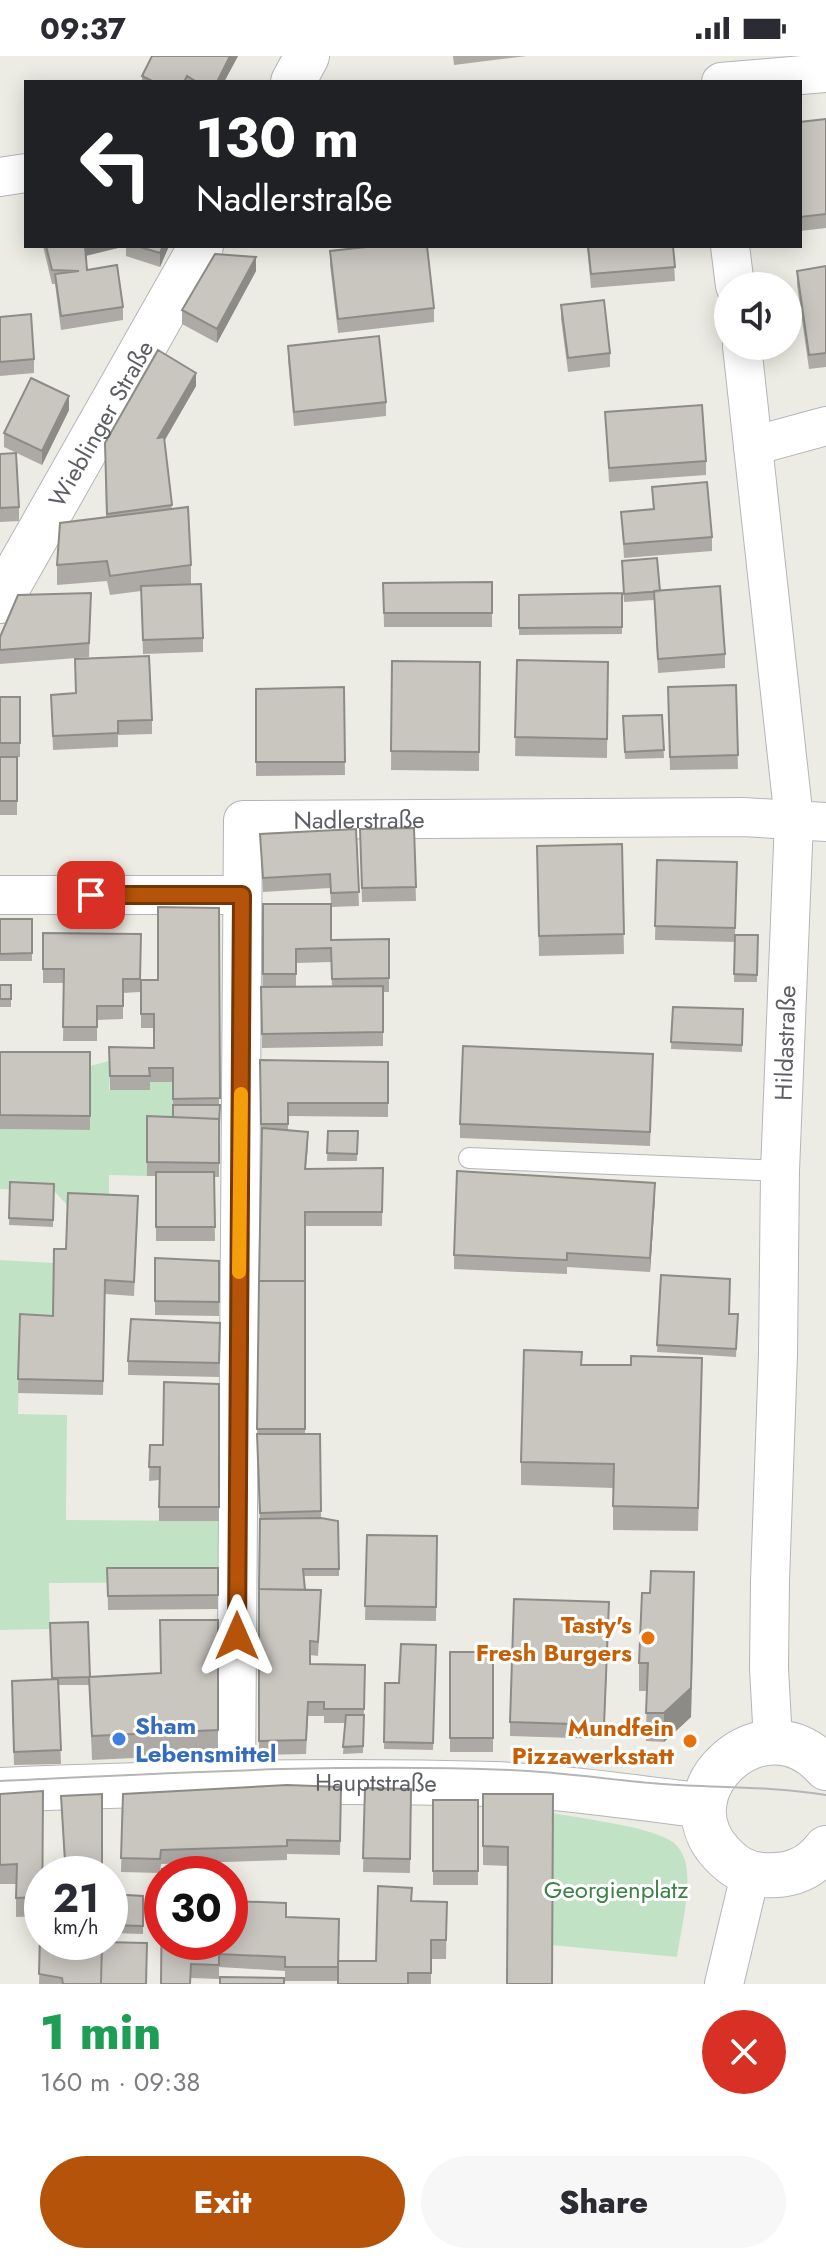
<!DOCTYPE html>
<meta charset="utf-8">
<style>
body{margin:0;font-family:Jost,sans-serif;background:#f7f7f7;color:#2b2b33;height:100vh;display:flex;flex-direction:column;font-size:30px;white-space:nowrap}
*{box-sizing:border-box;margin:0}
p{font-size:26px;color:#7c7c81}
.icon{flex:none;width:44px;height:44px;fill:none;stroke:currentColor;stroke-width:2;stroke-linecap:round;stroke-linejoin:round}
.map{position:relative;height:1928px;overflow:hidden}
.sheet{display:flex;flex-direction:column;background:#fff;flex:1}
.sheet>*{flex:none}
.hud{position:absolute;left:24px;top:24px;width:778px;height:168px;border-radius:0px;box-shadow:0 4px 20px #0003;background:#202124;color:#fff;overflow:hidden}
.fabs{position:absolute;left:714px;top:216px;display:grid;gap:16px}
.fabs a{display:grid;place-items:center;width:88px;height:88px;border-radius:50%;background:#fff;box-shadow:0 4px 20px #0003;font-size:40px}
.speed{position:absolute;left:24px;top:1800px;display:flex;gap:16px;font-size:40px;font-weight:700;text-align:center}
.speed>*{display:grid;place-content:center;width:104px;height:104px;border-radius:50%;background:#fff;box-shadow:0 4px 20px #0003;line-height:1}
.speed small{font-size:20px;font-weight:400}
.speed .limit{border:12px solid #d22;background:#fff;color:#111}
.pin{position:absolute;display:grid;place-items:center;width:68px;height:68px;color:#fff;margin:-34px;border-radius:16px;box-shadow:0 4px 12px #0006}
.me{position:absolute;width:88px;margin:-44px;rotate:0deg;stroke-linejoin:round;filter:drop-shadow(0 0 6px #0008)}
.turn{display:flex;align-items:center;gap:28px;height:168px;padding:0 40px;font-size:36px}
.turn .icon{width:104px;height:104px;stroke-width:2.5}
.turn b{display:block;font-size:56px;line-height:68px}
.round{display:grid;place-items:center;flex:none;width:84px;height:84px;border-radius:42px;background:#f7f7f7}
.headline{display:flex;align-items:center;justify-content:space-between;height:136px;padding:0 40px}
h1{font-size:48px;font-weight:800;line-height:60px;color:#1e9e55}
.button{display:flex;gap:16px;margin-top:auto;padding:16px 40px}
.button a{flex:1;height:92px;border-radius:48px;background:#b45309;color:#fff;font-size:32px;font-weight:800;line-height:92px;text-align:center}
.button a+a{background:#f7f7f7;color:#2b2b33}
.status{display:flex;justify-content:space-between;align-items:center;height:56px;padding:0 40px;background:#fff;direction:ltr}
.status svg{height:22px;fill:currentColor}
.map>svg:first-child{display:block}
.green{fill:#c2e2c6}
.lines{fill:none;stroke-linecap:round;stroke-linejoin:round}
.service-casing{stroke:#b4b5ba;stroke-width:22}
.minor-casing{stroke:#b4b5ba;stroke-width:40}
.tertiary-casing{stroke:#b4b5ba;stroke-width:46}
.secondary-casing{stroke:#b5b7bd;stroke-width:46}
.service{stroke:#fff;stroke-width:20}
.minor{stroke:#fff;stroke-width:38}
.tertiary{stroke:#fff;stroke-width:44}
.secondary{stroke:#fff;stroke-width:44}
.tram{stroke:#b4b5b5;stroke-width:2}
.wall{fill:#adaaa5;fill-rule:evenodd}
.shaded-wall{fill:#8d8b86}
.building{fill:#c9c6c0;stroke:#8d8b86;stroke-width:2}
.route-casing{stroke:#753606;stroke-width:20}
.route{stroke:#b45309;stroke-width:14}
.slow{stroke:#f59e0b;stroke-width:14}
.food-dot{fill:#e8710a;stroke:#fff;stroke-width:3}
.shop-dot{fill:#3f7fe0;stroke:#fff;stroke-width:3}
.labels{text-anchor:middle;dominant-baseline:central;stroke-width:6;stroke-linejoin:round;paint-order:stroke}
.street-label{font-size:24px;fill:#5c5e63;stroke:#fff}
.food-label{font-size:24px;font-weight:bold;fill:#c56008;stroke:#fff;text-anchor:end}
.shop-label{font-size:24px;font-weight:bold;fill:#366cbe;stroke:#fff;text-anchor:start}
.park-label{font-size:24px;fill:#3d8147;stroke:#fff}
</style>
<div class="status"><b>09:37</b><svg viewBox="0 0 49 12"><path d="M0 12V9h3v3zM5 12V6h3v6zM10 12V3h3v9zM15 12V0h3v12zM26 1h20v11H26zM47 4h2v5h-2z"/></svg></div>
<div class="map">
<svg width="826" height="1928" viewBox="0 0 826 1928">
<rect width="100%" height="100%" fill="#edece4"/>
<path class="green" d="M109,1005V1034L149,1026H173V1075L147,1074V1120L109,1119V1153L68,1150L54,1135L0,1133V1073L90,1074V1010Z
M0,1204L54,1207L53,1274L20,1273L18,1358L67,1359L66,1464L219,1465L218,1526L49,1527L50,1573L0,1574Z
M553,1757C582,1763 652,1770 674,1787C680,1792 684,1800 686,1808C691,1838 681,1872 677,1901L551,1889Z"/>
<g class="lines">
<defs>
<path id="service" d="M469,1102L780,1115"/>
<g id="minor">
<path d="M721,26L826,17"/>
<path d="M0,121L26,117"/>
<path d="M730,190L735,230"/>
<path d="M742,290L794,764L780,1115L778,1298L770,1525L769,1612L773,1686"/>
<path d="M753,390L826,370"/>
<path d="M0,839H242"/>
<path id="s1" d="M236,1726L243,764L743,761L826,766"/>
<path d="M724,1928L750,1819"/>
</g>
<g id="tertiary">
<path d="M293,26L307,0"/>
<path id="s2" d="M0,545L201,190"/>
<path id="s3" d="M0,1734C164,1727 329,1723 493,1728C564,1731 634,1741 704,1750"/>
</g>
<path id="secondary" d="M826,1712C765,1641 663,1734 721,1797C733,1810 745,1818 762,1819C788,1821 810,1814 826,1792"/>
</defs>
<use href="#service" class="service-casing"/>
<use href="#minor" class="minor-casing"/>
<use href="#tertiary" class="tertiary-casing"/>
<use href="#secondary" class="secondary-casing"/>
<use href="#service" class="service"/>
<use href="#minor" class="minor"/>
<use href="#tertiary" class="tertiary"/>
<use href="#secondary" class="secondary"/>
<path class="tram" d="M0,1725C170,1717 341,1707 511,1714C561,1716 612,1724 662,1728C717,1732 772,1730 826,1739"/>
</g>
<path class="wall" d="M152,0H238L224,26H142V20Z
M453,0H527L454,9Z
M826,63V172L800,175V66Z
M43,190H169L160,211L126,200V190L86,200L87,214L123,251V264L61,274L55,228H52Z
M587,190H673L675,225L591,232Z
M330,195L434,252V266L338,277L330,209Z
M826,210V311L809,313L797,229V215Z
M256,215L217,287L182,268V254Z
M561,249L610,297V311L568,316L561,263Z
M0,261L34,303V317L0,320Z
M288,290L386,346V360L294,370L288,304Z
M196,330L164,385L172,453L191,509V528L203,582V596L143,598L141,535L110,539L107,525L57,529V509L106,461L105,387Z
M69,354L42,409L4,391V377Z
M605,356L706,405V419L609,426Z
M0,398L19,451V465L0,466Z
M652,431L712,481V495L624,502L621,456L653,453Z
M622,512L660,535L725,598V612L658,617L654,544L624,546Z
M492,526V571H384L383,527Z
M91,537L89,601L0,608V581Z
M622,537V578L519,579V539Z
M517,604L608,606L607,702L515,700Z
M392,605L480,606L479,715L391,714Z
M736,629L738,713L670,714L668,631Z
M344,631L345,719L256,720V633Z
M51,639L152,664V678L118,679V691L53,694Z
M0,641H20V701H0Z
M662,659L664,702L625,703L623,660Z
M0,701H17V759H0Z
M414,772L416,845L362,846L360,773Z
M356,773L359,850L331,851V884L389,883V936H383V990L262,992L263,848H331L330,832L263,836L260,778ZM331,906L332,930H296V907Z
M622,788L624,898L539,900L537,790Z
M657,804L737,806L735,879H758L757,926H734L735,886L655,884Z
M219,852V1121H214L215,1185H156V1120H147V1060L173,1061V1026H150V1034H110L109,991L154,992V972H141V924H158Z
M0,863H32V905H0Z
M43,877L141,878L140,936L123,937V963L97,964V985H63L64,927H43Z
M0,929H11V951H0Z
M673,951L743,953L742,996L671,993Z
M0,996H90V1074L0,1073Z
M260,1004L388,1006V1061L288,1060V1074L308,1090L306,1113L383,1112L382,1170H305V1378H320L321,1462L339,1513V1520H304L305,1534L321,1548L318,1600L310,1599V1608L365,1609L363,1697L343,1698L345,1667H324V1660H308L306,1698L259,1699L260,1470L257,1373L261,1082Z
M653,1011L650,1090L460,1082V1068Z
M328,1075H358L357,1105H327Z
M10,1126L54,1128L53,1171L9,1169Z
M655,1141L650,1216L567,1211V1218L454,1213V1199Z
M138,1154L134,1240L105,1238L103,1339L18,1337L20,1258L53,1260L66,1193Z
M155,1202L219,1205V1260L155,1259Z
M661,1219L729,1258H738L736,1301L657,1296Z
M220,1267L219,1321L128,1319V1305Z
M582,1309L702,1325L698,1475L613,1474V1432L521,1429V1406Z
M219,1328V1465H159V1424L149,1425L150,1389H163Z
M367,1479L437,1480L436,1565L365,1564Z
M107,1512H218V1553L108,1554Z
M694,1544L691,1661L664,1686L646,1685L647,1635H639V1607Z
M609,1560L604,1683L510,1680V1666Z
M160,1564H218V1698L92,1704L89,1629H58L61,1708L14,1709L12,1639L52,1623L50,1567L90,1621L161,1617Z
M436,1589L433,1694L384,1693L385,1627H399Z
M450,1596H493V1696H450Z
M341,1731L340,1799L287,1798V1804L161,1808L160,1817L121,1816L123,1738Z
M365,1732L411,1733L410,1817L363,1816Z
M43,1735L42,1886L101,1928H39L41,1860L16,1861V1828H0V1738Z
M483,1738H553L508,1810L483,1809Z
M61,1740L102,1818H65Z
M433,1744H478V1829H433Z
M162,1835L286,1861L338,1905H376L411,1845L447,1846L446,1903H431V1928H338V1925H285V1915L219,1911V1923L191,1922Z
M110,1838L143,1840V1878L110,1877Z"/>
<path class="shaded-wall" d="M230,0H238L224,26H217Z
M84,190H126L84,200Z
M163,190H169L160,211V197Z
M256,201V215L217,287V273Z
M196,317V330L158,396V382Z
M69,340V354L42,409V395Z
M655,1127V1141L650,1216V1202Z
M694,1516L691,1661L664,1686V1657Z"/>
<path class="building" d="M152,0H230L217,26H197L187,20L184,26H154L142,20Z
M826,63V158L800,161V66Z
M46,190H85L87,214L117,209L123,251L61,260L55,218L79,215L52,214Z
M137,190H163L160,197Z
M375,190H427L434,252L338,263L330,195Z
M588,190H673L675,211L591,218Z
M215,198L256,201L217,273L182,254Z
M826,210V297L809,299L797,215Z
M604,244L610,297L568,302L561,249Z
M31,258L34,303L0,306V261Z
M379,280L386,346L294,356L288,290Z
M158,294L196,317L158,382L164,381L172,449L107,458L105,387Z
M31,322L69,340L42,395L4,377Z
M702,349L706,405L609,412L605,356Z
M16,397L19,451L0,452V398Z
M707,426L712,481L624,488L621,456L654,453L652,431Z
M188,451L191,509L110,520L107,505L57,509L60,467Z
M657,502L660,535L624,538L622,505Z
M492,526V557H384L383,527Z
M201,528L203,582L143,584L141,530Z
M720,530L725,598L658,603L654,535Z
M91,537L89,587L0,594V581L18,539Z
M622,537V571L519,572V539Z
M149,600L152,664L118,665V677L53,680L51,639L76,637L75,603Z
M517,604L608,606L607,683L515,681Z
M392,605L480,606L479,696L391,695Z
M736,629L738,699L670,701L668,631Z
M344,631L345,706H256V633Z
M0,641H20V687H0Z
M662,659L664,694L625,696L623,660Z
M0,701H17V745H0Z
M414,772L416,831L362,832L360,773Z
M356,773L359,836L331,837L330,818L263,822L260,778Z
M622,788L624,878L539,880L537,790Z
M657,804L737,806L735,872L655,870Z
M263,848H331V884L389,883V922L332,923L331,892L296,893V918H263Z
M158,851L219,852L220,1042L173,1043V1012H149L150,1020H110L109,991L154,992V958H141V924H158Z
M0,863H32V897L0,898Z
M43,877L141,878L140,923H123V950H97V971H63L64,913H43Z
M735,879H758L757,919L734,918Z
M0,929H11V943H0Z
M383,930V976L262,978L261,931Z
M673,951L743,953L742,989L671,986Z
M463,990L653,998L650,1076L460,1068Z
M0,996H90V1060L0,1059Z
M260,1004L388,1006V1047H288V1068H261Z
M173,1049H220L219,1068V1063L173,1061Z
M147,1060L219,1063V1107L147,1106Z
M262,1072L308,1076L305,1113L383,1112L382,1156H305V1225H259Z
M328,1075H358L357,1098L327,1097Z
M457,1115L655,1127L650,1202L567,1197V1204L454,1199Z
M156,1116H214L215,1171H156Z
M10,1126L54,1128L53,1164L9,1162Z
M68,1137L138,1140L134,1226L105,1224L103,1325L18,1323L20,1258L53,1260L54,1193H66Z
M155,1202L219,1205V1246L155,1245Z
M661,1219L730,1223L729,1258H738L736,1293L657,1289Z
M259,1225H305V1373H257Z
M131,1263L220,1267L219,1307L128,1305Z
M524,1294L582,1296L581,1309H631V1300L702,1302L698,1452L613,1450L614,1408L521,1406Z
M164,1326L219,1328V1451H159L160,1411H149L150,1389H163Z
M257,1378H320L321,1455L260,1457Z
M321,1462L338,1465L339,1513H303L305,1534L259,1533L260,1463Z
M367,1479L437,1480L436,1551L365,1550Z
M107,1512H218V1539L108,1540Z
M651,1515L694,1516L691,1632L664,1657H646L648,1607H639L642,1537H650Z
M259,1533L321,1534L318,1586L310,1585V1608L365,1609L364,1653H324V1646H308L306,1684L259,1685Z
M514,1543L609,1546L604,1669L510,1666Z
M160,1564H218V1674L92,1680L89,1621L161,1617Z
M88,1566L90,1621L52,1622L50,1567Z
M401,1588L436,1589L433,1687L384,1686L385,1627H399Z
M450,1596H493V1682H450Z
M58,1623L61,1694L14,1696L12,1625Z
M346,1659H364L363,1690L343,1691Z
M287,1729L341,1731L340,1785L287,1784V1790L161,1794L160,1803L121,1802L123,1738Z
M365,1732L411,1733L410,1803L363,1802Z
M43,1735L42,1886H102L101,1928H63L62,1922L39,1918L41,1841L16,1842L17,1808L0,1809V1738Z
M102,1738V1818H73L72,1805H65L61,1740Z
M483,1738H553L552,1928H507L508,1791L483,1790Z
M433,1744H478V1815H433Z
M162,1813H195V1818H162Z
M378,1830L412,1832L411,1845L447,1846L446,1884H431V1917H408V1928H338V1905H376Z
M162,1835V1886H230V1845L286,1847V1861L339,1863L338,1911H285V1901L219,1898V1909L191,1908L190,1928H161Z
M110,1838L143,1840V1870L110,1869Z
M102,1886L147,1887L146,1928H101Z
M220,1921L284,1922V1928H220Z"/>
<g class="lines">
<defs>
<path id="route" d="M91,839H242L237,1580"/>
</defs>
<use href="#route" class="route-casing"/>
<use href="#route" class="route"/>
<path class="slow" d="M239,1216L241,1038"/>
</g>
<g class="food-dot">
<circle cx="648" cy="1582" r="8"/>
<circle cx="690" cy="1685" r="8"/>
</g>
<circle class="shop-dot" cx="119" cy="1683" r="8"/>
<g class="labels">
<g class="street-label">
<text stroke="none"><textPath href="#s2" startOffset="204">Wieblinger Straße</textPath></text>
<text stroke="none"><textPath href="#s1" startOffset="1078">Nadlerstraße</textPath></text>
<text transform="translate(785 987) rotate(-88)">Hildastraße</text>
<text stroke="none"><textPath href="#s3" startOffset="376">Hauptstraße</textPath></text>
</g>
<g class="food-label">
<text x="632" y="1568">Tasty's<tspan x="632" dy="28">Fresh Burgers</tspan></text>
<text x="674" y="1671">Mundfein<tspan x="674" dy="28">Pizzawerkstatt</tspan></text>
</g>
<g class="shop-label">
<text x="135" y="1669">Sham<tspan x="135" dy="28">Lebensmittel</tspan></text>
</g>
<g class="park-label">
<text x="616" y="1833">Georgienplatz</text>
</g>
</g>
</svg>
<div class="fabs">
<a><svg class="icon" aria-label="sound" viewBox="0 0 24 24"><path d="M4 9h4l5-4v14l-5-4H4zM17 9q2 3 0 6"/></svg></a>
</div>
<div class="speed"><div>21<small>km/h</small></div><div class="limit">30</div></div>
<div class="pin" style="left:91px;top:839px;background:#d93025"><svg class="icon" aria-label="arrive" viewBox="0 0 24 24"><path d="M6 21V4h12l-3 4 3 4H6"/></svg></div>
<svg class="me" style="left:237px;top:1580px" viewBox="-20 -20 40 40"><path d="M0-17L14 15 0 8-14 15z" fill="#b45309" stroke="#fff" stroke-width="4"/></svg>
<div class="hud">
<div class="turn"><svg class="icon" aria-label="left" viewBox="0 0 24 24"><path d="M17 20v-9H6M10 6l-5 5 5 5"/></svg><div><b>130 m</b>Nadlerstraße</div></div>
</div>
</div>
<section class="sheet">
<div class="headline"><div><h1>1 min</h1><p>160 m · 09:38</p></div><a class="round" style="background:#d93025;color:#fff"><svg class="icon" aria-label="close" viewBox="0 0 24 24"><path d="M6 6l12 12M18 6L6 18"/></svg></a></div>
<div class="button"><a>Exit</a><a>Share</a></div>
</section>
